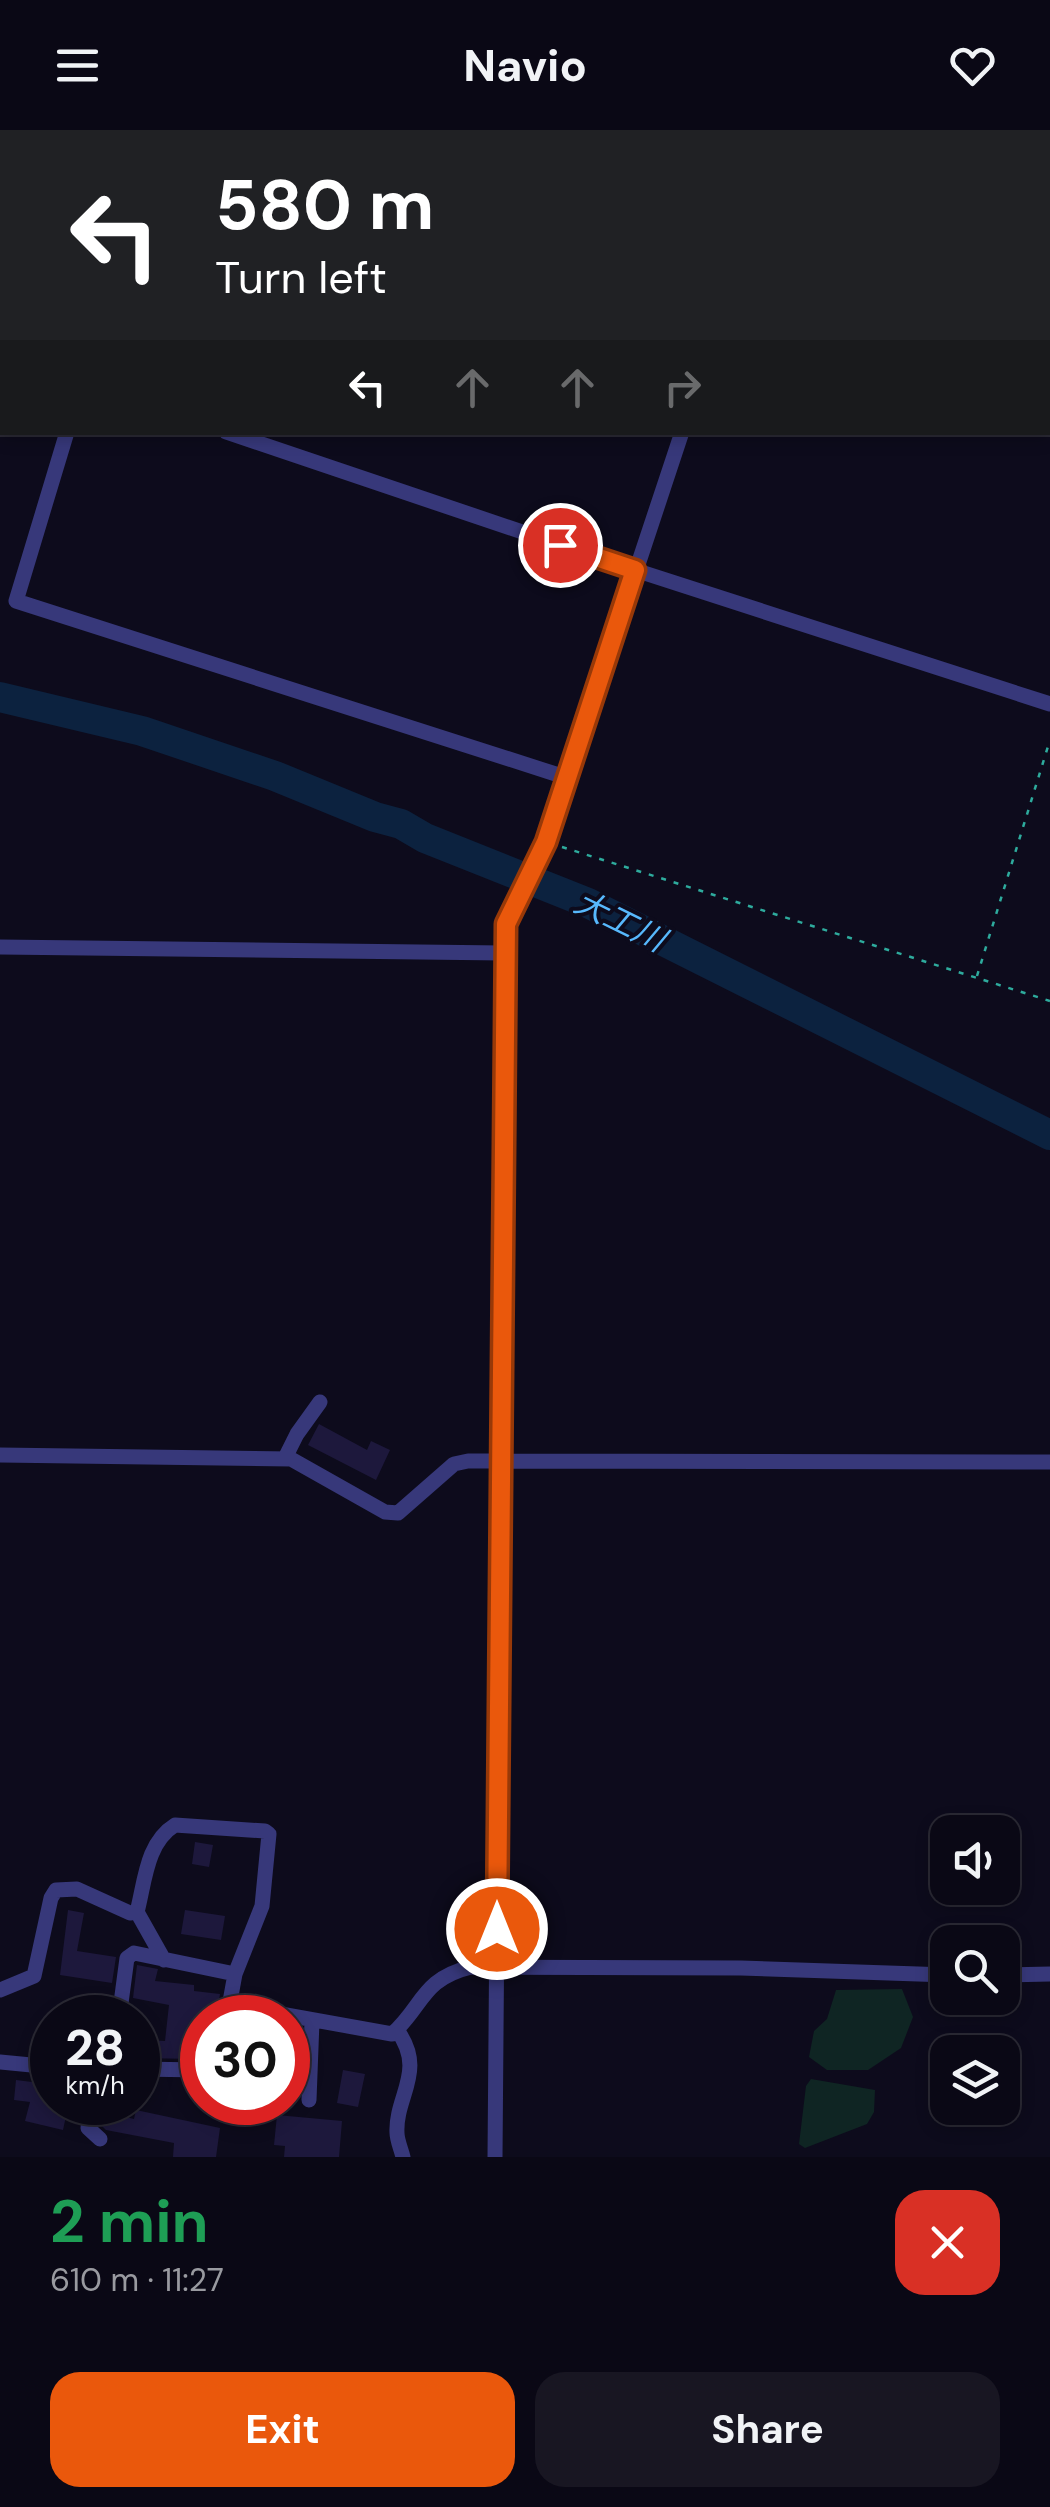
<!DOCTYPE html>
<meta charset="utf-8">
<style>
body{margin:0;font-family:"DM Sans","Noto Sans JP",sans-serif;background:#181622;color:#f1f3f6;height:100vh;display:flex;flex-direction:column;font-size:38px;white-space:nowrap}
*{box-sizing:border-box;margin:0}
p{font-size:32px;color:#999aa0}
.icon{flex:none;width:55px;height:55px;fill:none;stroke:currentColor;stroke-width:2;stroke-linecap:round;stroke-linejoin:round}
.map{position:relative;height:2027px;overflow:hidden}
.sheet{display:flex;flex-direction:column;background:#0a0815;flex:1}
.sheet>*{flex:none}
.hud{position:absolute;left:0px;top:0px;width:1050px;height:305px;box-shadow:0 5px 15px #0003,0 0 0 2px #2a2934;background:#202124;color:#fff;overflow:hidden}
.tools{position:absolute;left:930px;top:1685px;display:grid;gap:20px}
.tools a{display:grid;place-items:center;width:90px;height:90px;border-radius:20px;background:#0a0815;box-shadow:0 5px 15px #0003,0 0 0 2px #2a2934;font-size:50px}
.speed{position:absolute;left:30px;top:1865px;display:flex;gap:20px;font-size:50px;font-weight:700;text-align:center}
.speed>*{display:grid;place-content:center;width:130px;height:130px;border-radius:50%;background:#0a0815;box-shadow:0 5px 15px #0003,0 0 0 2px #2a2934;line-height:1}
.speed small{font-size:25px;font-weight:400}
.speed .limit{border:15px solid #d22;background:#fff;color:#111}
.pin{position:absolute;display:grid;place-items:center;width:85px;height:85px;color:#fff;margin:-42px;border:5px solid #fff;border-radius:50%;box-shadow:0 2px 10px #0007}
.me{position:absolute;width:110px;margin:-55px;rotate:0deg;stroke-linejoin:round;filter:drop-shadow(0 0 8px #0008)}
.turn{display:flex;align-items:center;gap:35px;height:210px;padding:0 50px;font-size:45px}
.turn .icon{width:130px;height:130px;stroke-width:2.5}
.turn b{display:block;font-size:70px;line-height:85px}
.lanes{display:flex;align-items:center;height:95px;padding:0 50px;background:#0003;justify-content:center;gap:50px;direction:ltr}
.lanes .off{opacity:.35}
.round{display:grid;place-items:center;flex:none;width:105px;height:105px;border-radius:30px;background:#181622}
.headline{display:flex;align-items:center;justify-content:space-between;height:170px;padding:0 50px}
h1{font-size:60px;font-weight:700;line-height:75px;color:#1e9e55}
.action{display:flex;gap:20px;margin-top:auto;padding:20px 50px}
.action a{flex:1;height:115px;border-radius:30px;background:#ea580c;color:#fff;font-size:40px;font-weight:700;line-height:115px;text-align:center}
.action a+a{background:#181622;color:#f1f3f6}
header{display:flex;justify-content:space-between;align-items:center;height:130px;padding:0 50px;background:#0a0815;font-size:45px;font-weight:700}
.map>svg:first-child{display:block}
.green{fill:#0f2523}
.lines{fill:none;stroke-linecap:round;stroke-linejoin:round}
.stream{stroke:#0c223f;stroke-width:5}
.river{stroke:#0c223f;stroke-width:30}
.building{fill:#1d183c}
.path{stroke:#2eab9d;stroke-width:2.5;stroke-dasharray:5 8;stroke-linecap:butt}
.minor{stroke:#37387a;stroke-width:15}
.route-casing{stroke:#983908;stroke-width:25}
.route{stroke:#ea580c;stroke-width:18}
.labels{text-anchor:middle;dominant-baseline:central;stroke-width:8;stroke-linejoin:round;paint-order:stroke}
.water-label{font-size:32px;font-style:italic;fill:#57b8fc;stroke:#0d0b1c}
</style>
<header><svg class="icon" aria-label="menu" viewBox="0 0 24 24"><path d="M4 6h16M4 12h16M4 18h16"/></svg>Navio<svg class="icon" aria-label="heart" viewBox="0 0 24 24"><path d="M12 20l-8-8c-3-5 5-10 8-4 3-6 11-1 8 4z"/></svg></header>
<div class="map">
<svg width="1050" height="2027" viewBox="0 0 1050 2027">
<rect width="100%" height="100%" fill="#0d0b1c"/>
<path class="green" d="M902,1859L913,1887L901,1918L868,1940H827L809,1927L814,1901L827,1889L836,1860Z
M811,1949L875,1960L874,1982L867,1994L805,2018L799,2014L806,1956Z"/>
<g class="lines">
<path class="stream" d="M395,2L396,0
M0,41L2,42"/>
<path class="river" d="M0,567L142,601L275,646L375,687L401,694L425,708L588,773L1050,1005"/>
</g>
<path class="building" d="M319,1294L367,1320L371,1311L390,1320L376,1350L308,1315Z
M195,1712L213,1715L209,1737L192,1734Z
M68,1780L84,1783L77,1821L116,1827L112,1853L60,1845Z
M185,1780L225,1786L221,1810L181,1804Z
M137,1835L158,1839L155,1851L194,1855V1861L220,1864L216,1888H202V1900H197L196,1929L138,1928V1914H144L145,1910L165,1911L169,1875L133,1868Z
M343,1940L365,1944L358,1977L337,1973Z
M40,1947L52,1948V1974L68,1977L63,2000L25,1991L30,1972L14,1970L16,1950L40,1953Z
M136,1980L220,1998L216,2027H173L174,2013L106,2000L100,1994L101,1981L134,1989Z
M277,1985L342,1991L339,2027H284L285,2016L274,2015Z"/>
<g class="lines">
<path class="path" d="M562,717L1050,871
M977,846L1050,610"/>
<path class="minor" d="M780,2V0
M0,234L2,235
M1048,278L1050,279
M67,302L16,471L565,647
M226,302L635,440L1050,574
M0,817L503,823
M0,1325L291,1329L385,1382L398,1383L454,1334L468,1331L1050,1332
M285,1328L297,1304L320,1272
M137,1782L164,1830
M1002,1845L1050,1844
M0,1860L34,1846L51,1768L56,1760L77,1759L130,1783L137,1782C145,1752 146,1713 175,1695L265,1701L269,1704L262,1776L235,1844L227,1888
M231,1875L392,1904C423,1877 421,1849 471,1837L741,1838L948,1845
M119,1888L127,1828L134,1823L235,1844
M397,1900C427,1941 395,1966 397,2003C397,2010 401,2019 403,2027
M0,1932L52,1937
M138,1939L202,1940
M309,1970L312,1891
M91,1972L88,1998L100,2009
M222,1972L224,1978
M495,2027L505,794L546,712L682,302"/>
</g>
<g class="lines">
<defs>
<path id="route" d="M497,1799L506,794L546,712L635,440L560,415"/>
</defs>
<use href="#route" class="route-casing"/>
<use href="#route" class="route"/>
</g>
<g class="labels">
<g class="water-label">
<text transform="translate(620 791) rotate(26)">大工川</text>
</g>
</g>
</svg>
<div class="tools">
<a><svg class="icon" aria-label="sound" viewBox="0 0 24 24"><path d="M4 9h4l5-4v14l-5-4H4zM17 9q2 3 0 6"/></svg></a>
<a><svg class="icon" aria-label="search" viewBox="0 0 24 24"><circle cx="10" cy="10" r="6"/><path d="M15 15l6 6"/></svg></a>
<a><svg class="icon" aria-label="layers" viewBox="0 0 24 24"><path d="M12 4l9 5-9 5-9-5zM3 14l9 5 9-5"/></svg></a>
</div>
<div class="speed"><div>28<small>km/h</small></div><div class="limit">30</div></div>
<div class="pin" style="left:560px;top:415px;background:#d93025"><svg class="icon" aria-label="arrive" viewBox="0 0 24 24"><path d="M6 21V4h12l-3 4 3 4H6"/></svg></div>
<svg class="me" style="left:497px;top:1799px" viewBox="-20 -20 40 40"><circle r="17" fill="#ea580c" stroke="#fff" stroke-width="3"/><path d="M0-11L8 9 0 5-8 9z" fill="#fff"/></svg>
<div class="hud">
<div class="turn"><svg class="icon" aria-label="left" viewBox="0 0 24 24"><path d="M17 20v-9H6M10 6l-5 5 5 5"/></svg><div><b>580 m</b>Turn left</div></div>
<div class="lanes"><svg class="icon" aria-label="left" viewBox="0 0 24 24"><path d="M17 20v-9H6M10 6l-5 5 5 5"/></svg><svg class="icon off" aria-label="ahead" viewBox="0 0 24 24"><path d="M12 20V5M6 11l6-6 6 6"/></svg><svg class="icon off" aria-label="ahead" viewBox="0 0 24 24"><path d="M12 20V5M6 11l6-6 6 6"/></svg><svg class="icon off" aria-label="right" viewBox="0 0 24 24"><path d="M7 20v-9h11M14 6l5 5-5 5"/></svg></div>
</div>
</div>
<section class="sheet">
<div class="headline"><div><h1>2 min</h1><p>610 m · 11:27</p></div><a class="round" style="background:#d93025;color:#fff"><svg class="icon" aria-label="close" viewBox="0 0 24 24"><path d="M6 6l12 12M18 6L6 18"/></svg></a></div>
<div class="action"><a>Exit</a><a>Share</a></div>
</section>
